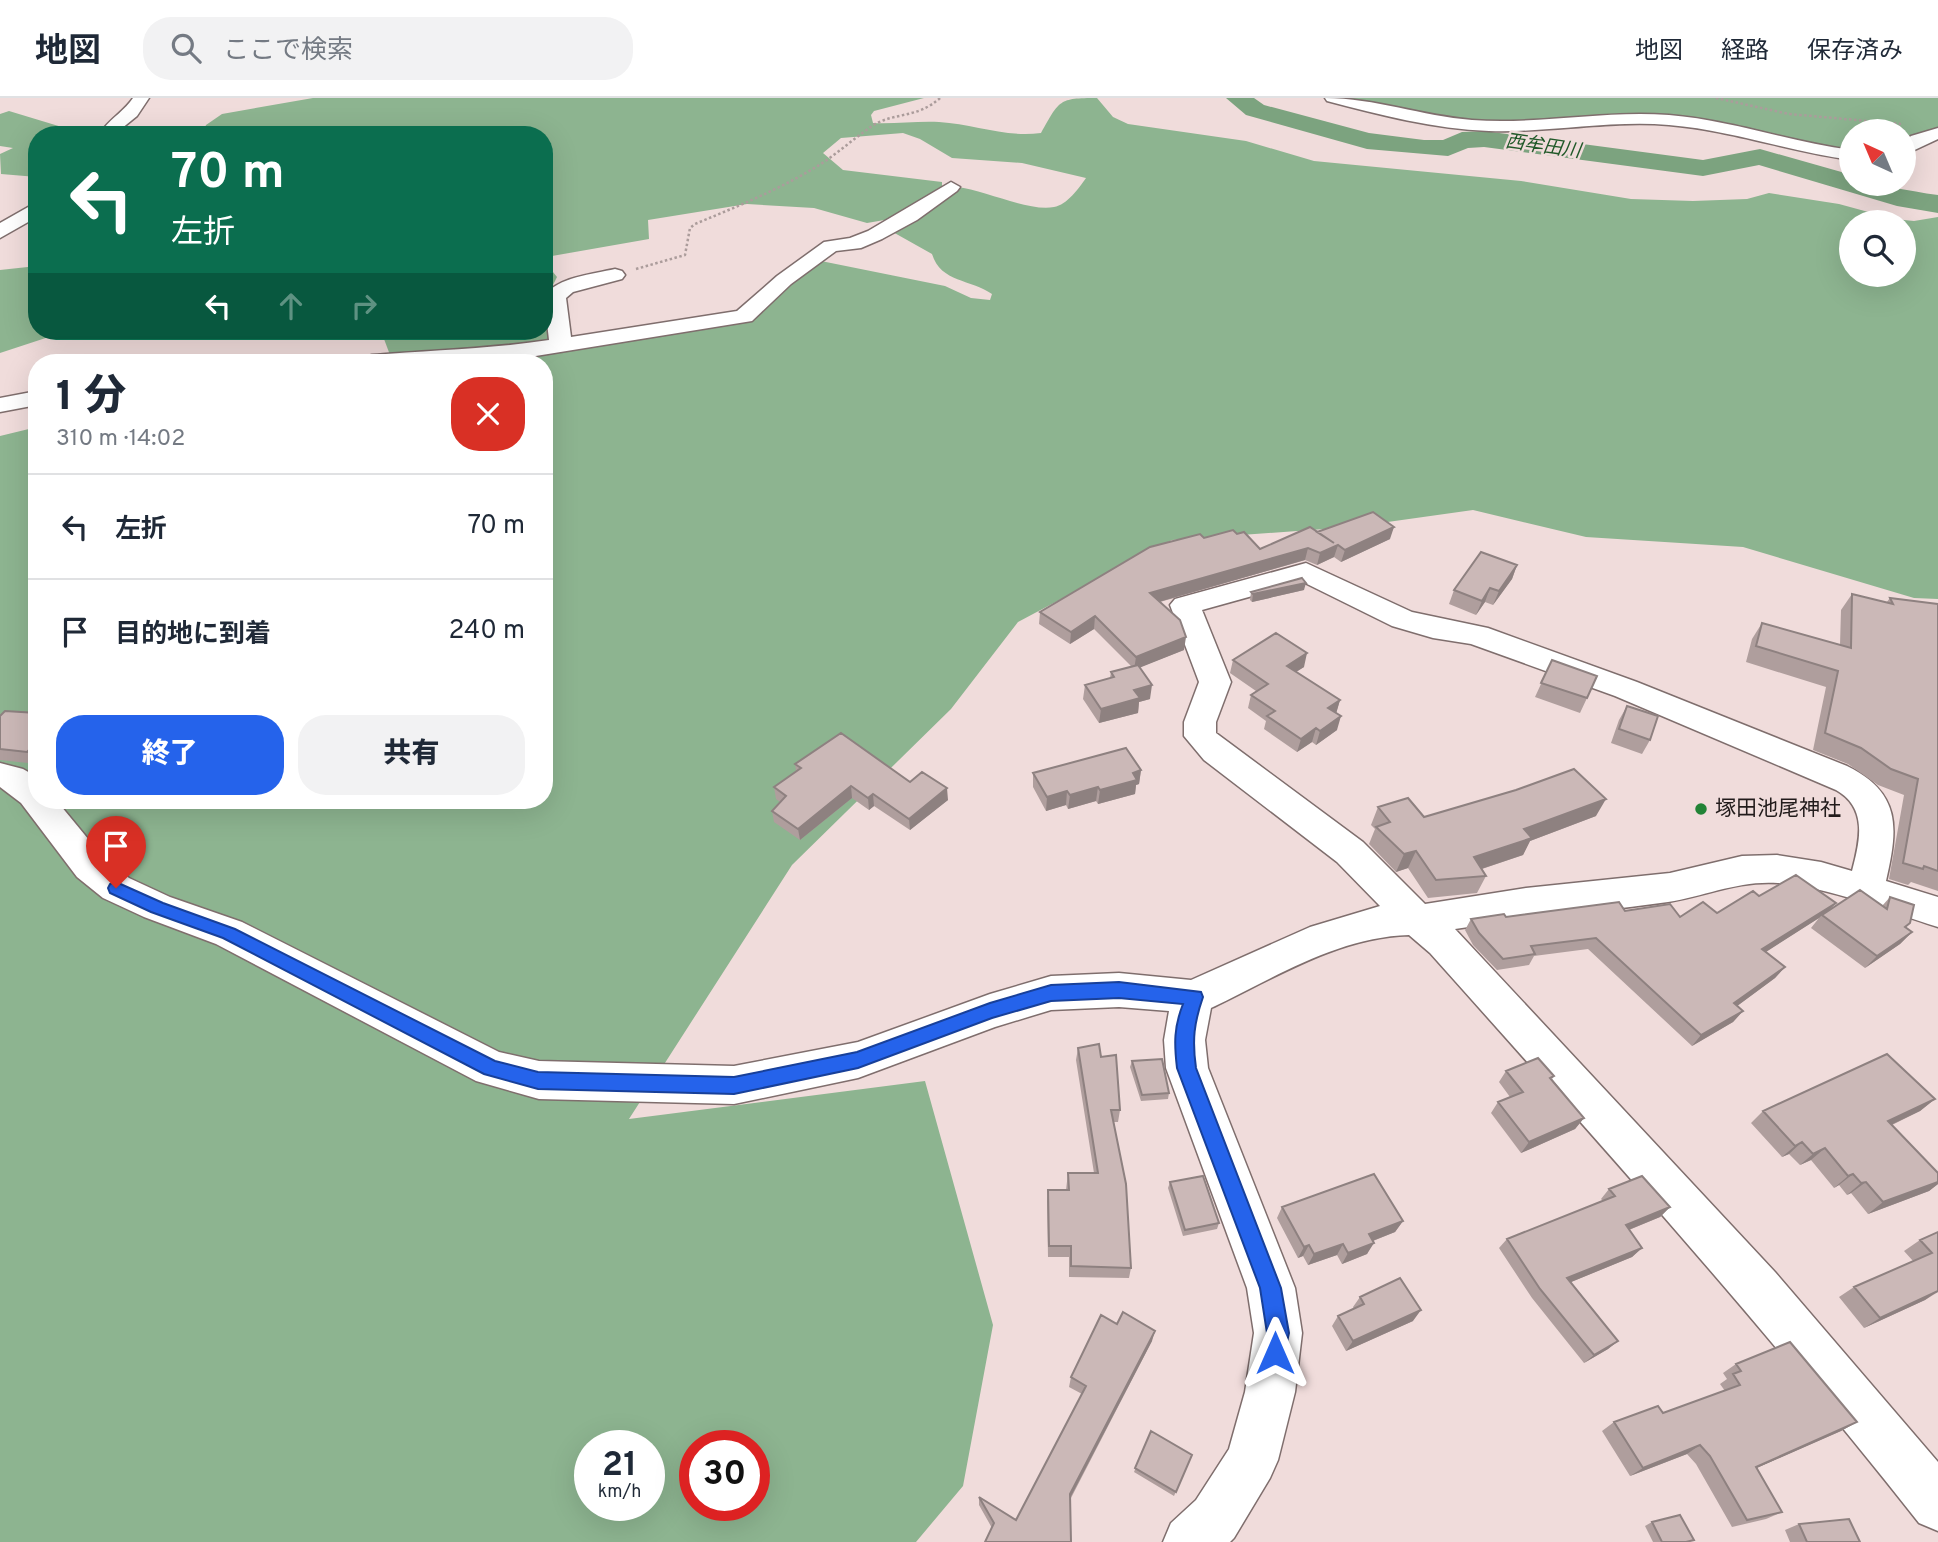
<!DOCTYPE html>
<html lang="ja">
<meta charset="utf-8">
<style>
body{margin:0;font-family:Overpass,"Noto Sans JP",sans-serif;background:#f2f2f3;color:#1f2937;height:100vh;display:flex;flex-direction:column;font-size:26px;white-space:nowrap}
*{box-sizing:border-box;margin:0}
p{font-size:23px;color:#747a83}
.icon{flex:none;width:38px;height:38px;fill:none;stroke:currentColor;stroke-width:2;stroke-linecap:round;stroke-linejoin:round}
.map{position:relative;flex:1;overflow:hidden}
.details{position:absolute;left:28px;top:256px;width:525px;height:455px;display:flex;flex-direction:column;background:#fff;border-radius:28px;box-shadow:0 7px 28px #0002}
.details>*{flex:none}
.top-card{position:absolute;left:28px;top:28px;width:525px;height:214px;border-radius:28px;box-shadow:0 7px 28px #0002;background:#0b6e4f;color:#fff;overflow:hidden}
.needle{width:46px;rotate:316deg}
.buttons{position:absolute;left:1839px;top:21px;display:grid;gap:14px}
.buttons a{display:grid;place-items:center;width:77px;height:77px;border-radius:50%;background:#fff;box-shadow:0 7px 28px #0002;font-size:35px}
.speed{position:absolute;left:574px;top:1332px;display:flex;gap:14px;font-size:35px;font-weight:700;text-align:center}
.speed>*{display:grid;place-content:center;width:91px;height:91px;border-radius:50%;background:#fff;box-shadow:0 7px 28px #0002;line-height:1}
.speed small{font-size:18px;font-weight:400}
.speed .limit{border:10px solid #d22;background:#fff;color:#111}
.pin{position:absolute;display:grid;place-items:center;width:60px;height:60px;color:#fff;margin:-72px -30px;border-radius:50% 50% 50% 0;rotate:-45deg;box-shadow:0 0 7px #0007}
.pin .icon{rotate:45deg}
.me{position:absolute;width:77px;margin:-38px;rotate:0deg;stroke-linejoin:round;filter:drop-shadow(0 0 5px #0008)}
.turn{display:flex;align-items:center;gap:24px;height:147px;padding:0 28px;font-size:32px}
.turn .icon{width:91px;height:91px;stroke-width:2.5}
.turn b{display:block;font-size:49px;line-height:60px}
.lanes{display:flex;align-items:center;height:66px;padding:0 28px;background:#0003;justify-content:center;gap:35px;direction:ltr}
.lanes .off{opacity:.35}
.round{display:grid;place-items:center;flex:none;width:74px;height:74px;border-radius:28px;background:#f2f2f3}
.headline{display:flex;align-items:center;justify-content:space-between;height:119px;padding:0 28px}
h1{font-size:42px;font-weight:800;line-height:52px}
.cta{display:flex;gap:14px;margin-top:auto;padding:14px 28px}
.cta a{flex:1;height:80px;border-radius:28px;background:#2563eb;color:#fff;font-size:28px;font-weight:800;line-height:80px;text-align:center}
.cta a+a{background:#f2f2f3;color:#1f2937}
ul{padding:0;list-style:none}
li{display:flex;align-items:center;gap:21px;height:105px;padding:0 28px;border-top:2px solid #e0e1e3}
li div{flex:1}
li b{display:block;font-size:26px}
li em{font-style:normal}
header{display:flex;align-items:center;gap:42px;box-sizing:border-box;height:98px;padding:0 35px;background:#fff;border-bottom:2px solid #e0e1e3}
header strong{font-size:33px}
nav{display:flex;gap:38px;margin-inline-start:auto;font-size:24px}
.search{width:490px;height:63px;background:#f2f2f3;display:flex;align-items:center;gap:18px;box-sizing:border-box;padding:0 24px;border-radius:28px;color:#747a83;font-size:26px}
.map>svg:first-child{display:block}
.forest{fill:#8db490;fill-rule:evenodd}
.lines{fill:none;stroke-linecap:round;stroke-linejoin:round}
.river{fill:#7ca37f;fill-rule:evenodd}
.street-casing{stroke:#7f6e6d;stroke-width:3}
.path{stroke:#ab9c9b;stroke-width:2.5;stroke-dasharray:2.5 2.5;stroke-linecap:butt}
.street{fill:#fff;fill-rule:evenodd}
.wall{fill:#af9e9d}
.shaded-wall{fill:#8e8180}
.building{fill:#cbb8b7;stroke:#8e8180;stroke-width:2}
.route{fill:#2563eb;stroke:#184099;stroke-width:2}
.poi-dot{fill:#228336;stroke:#f0dcdb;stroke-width:2.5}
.labels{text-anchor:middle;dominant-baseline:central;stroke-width:5;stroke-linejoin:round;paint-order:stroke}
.far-water-label{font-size:19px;font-style:italic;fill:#215929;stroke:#f0dcdb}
.poi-label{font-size:21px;fill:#221b1b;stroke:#f0dcdb;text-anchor:start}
</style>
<header>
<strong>地図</strong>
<div class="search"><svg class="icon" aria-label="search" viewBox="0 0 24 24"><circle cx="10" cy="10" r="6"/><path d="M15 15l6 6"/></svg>ここで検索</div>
<nav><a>地図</a><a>経路</a><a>保存済み</a></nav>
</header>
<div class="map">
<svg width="1938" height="1444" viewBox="0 0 1938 1444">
<rect width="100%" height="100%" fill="#f0dcdb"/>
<path class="forest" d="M313,0H924L874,13L871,17L873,25C895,26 917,23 939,24C974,26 1006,40 1041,35C1060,2 1058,0 1097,0L1113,19L1128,26L1246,43L1314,63L1521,83L1631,101L1693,103L1747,101L1769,95L1839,106L1894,121L1914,123L1938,119V501L1914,500L1743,449L1586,439L1473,412L1352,429L1172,442L1018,524L951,611L792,767L629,1021L925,983L993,1227L963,1388L916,1444H0V338L37,329V702H544V264H398L733,224L807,167L821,163L945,188L971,200L990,202L992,196C971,181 941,185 932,156L891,133L957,89C985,92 1029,114 1054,109C1067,107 1079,90 1086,80L1022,65L952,60L920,41L903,35L841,40L823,55L843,72L942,84V88L902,119L867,125L814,110L747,106L648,122L649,141L552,158L549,169L557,179L549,195L552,245L390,257L381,233H544V37H202L206,27L222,16ZM1852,124H1904V177H1852ZM590,1348H649V1407H590ZM695,1348H754V1407H695Z
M1344,0H1938V32L1916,37L1904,44V33H1852L1851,55L1693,22L1485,25L1407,16Z
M9,13L75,33L84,37H37V79L1,76L0,56L13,50L0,48V16Z
M37,168V233H67L0,255V172Z"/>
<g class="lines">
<path class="river" d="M1226,0H1254L1264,7L1369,35L1424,42H1443L1462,34L1484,33L1703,62L1760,51L1852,77V86C1883,86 1907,93 1938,97V115L1897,108L1759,67L1703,78L1484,49L1468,50L1448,58L1367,51L1246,17Z"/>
<defs>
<path id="street" d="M133,0H149L137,18L121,31L123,37H106L104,30C113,19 125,12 133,0Z
M1325,0C1375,0 1422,18 1472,22C1538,27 1603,12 1669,17C1731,22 1790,44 1852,52V62C1790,54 1731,32 1669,27C1609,22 1549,35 1489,33C1434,31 1380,17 1327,3Z
M1938,30V41L1904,57V44L1911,38Z
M951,84L960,89L957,93L917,122L882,141L861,150L836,153L791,186L752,223L511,262L361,264L364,259L372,257C431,252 491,251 549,242L544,198C558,179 593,176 615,171L622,173L625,177L622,181L573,194L566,200L571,239L737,213L777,178L824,144L850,140L868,133Z
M37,104V119L0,140V125Z
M37,293V307L0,314V300Z
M1306,465L1412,514L1488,530L1637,584L1847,668C1902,695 1898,731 1886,783L1938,799V829C1886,813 1833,790 1778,785C1740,782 1705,798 1668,804C1597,814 1526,820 1455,831L1775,1174L1938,1364V1433L1919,1425C1764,1228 1597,1042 1430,855L1409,837C1338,839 1274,880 1211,910L1205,942L1208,970L1295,1190L1302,1235L1295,1294L1278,1362L1270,1380L1234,1440L1230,1444H1163L1171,1425L1196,1402L1229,1351L1245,1294L1254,1235L1247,1190L1166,970L1164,942L1169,913L1119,909L1051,912L995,929L858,980L734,1006L539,1001L476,983L216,846L144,819L103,800L77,779L21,705L0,689V665L23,671L37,679V702H56L103,759L129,780L170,799L242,824L499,954L539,963L734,968L858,944L990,896L1051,878L1119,875L1191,882L1310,829L1380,808L1337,764L1204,662L1184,638V624L1199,584L1170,507L1175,501ZM1303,484L1392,528L1433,540L1471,546L1615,598L1836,692C1868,710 1860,743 1852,773L1821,764L1777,757L1742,758L1670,775L1526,790L1425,806L1363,744L1216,635V624L1231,584L1202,512Z"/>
</defs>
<use href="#street" class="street-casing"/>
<path class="path" d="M1716,0L1789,16L1901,26
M636,171L685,157L690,130L695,126C736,109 778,92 816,69C836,57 853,41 872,28C893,14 917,21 940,0"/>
<use href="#street" class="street"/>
</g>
<path class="wall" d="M1317,434L1390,441L1341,464L1334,459L1317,467L1305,462L1160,504L1184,552L1140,569L1150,601L1139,604L1138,615L1099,625L1083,601L1085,587L1110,580L1111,574L1132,569L1094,531L1070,546L1039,526L1040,514L1204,440L1237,436L1260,451Z
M1517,467L1512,481L1493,507L1485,504L1476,517L1449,506L1454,492Z
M1304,492L1252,504L1250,502L1251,494Z
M1852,496L1886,505L1890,500L1938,506V793L1911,784L1908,787L1889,781L1904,697L1878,687L1848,666L1813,652L1826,589L1746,564L1752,541L1762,525L1840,547L1841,512Z
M1233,562L1304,569L1296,574L1340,602L1336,615L1337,632L1316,647L1312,644L1297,654L1264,631L1266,623L1248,610L1251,597L1256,593L1230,575Z
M1552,562L1587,600L1580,615L1535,599Z
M1627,608L1650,642L1642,656L1611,645L1619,622Z
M37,615V666L0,662V618Z
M795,666L910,684L948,702L910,732L874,708L869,712L852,700L800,742L774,724L772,713L780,704L776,701L774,689L796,673Z
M1141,672L1139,686L1136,687L1135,696L1098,706L1096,703L1068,711L1066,707L1046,713L1033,689V675Z
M1378,709L1424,719L1596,718L1530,743L1523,757L1482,771L1486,778L1477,795L1428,800L1408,770L1396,774L1369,746L1375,731L1371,727Z
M1759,798L1836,805L1829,813L1882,808L1890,799L1906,829L1912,834L1900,846L1865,870L1811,830L1819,820L1765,854L1785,869L1775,880L1737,908L1743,913L1733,924L1692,948L1588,851L1534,858L1529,867L1497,872L1473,847L1465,832L1471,821L1625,813L1680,819L1717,815Z
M1078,950L1101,959L1120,1012L1118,1024H1114L1131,1170L1129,1180L1069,1179V1159H1048L1047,1103L1048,1092H1066L1068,1075H1094L1076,962Z
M1132,963L1169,995L1168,1001L1141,1003L1130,969Z
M1506,973L1554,978L1552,981L1584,1020L1575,1031L1521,1055L1491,1015L1498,1004L1510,999L1499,984Z
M1935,1001L1920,1013L1892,1027L1938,1075V1086L1929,1093L1868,1116L1851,1095L1847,1097L1839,1087L1834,1090L1811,1062L1800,1067L1789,1056L1782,1059L1751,1025L1763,1013Z
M1170,1084L1219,1125L1217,1131L1183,1138L1168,1090Z
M1609,1091L1670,1109L1660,1119L1629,1132L1642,1150L1632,1159L1571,1184L1618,1243L1608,1251L1584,1265L1532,1200L1499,1150L1507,1141L1603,1103L1601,1101Z
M1282,1109L1403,1123L1395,1134L1373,1143L1367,1156L1342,1166L1337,1157L1308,1167L1303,1158L1298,1160L1277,1120Z
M1938,1134V1194L1925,1202L1864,1230L1839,1199L1854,1189L1913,1163L1904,1153L1920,1142Z
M1360,1199L1413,1223L1346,1253L1332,1228L1338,1218L1354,1211L1353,1209Z
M1117,1226L1152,1243L1071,1400V1444L992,1430L979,1407V1399L1016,1422L1082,1296L1069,1289L1071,1279Z
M1736,1266L1857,1324L1841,1333L1756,1370L1782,1414L1766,1421L1732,1429L1696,1366L1687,1356L1630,1378L1602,1333L1614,1324L1663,1315L1725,1293L1720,1286L1727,1281L1723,1275Z
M1151,1333L1192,1357L1174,1398L1134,1374Z
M1652,1424L1689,1444H1653L1645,1428Z
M1799,1426L1860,1444H1790L1785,1432Z"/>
<path class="shaded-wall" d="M1394,429L1390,441L1341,464L1345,452Z
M1338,447L1334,459L1317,467L1320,455Z
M1308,450L1305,462L1148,507L1150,495Z
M1517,467L1512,481L1493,507L1499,493Z
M1306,485L1304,492L1252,504L1253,496Z
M1490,490L1485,504L1476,517L1482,503Z
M1095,518L1094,531L1070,546L1071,534Z
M1186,539L1184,552L1134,572L1136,559Z
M1307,555L1304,569L1283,582L1287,568Z
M1152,587L1150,601L1139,604L1138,615L1099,625L1101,611L1134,592Z
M1340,602L1336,616L1328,610Z
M1341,618L1337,632L1316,647L1320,633Z
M1316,630L1312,644L1297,654L1301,641Z
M37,644V666L27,654Z
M1141,672L1139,686L1136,687L1135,696L1098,706L1100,692L1133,675Z
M851,688L852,700L800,742L798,731Z
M1098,689L1096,703L1068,711L1070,697Z
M947,690L948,702L910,732L909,721Z
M1067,693L1066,707L1046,713L1047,699Z
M873,696L874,708L869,712L868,700Z
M1606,701L1596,718L1530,743L1523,757L1466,776L1474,759L1524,731Z
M1416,753L1408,770L1396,774L1404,756Z
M1836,805L1825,816L1822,817L1819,820L1752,863L1762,851Z
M1912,834L1900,846L1865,870L1877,858Z
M1785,869L1775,880L1725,917L1734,905Z
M1743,913L1733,924L1692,948L1701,937Z
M1935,1001L1920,1013L1874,1035L1888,1023Z
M1584,1020L1575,1031L1521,1055L1529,1044Z
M1802,1044L1789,1056L1782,1059L1795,1048Z
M1825,1050L1811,1062L1800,1067L1813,1056Z
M1853,1076L1839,1087L1834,1090L1848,1078Z
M1866,1084L1851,1095L1847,1097L1861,1085Z
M1938,1084V1086L1929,1093L1868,1116L1883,1104Z
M1670,1109L1660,1119L1616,1137L1626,1127Z
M1403,1123L1395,1134L1362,1147L1369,1136Z
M1374,1145L1367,1156L1342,1166L1348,1155Z
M1343,1146L1337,1157L1308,1167L1314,1156Z
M1309,1147L1303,1158L1298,1160L1304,1149Z
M1642,1150L1632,1159L1559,1189L1567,1180Z
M1938,1193L1925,1202L1864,1230L1880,1220Z
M1421,1212L1413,1223L1346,1253L1353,1243Z
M1155,1233L1152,1243L1068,1404L1070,1396Z
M1618,1243L1608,1251L1584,1265L1594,1257Z
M1857,1324L1841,1333L1741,1377L1756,1369Z
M1700,1347L1687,1356L1630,1378L1643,1370Z"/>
<path class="building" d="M1373,414L1394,429L1345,452L1338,447L1320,455L1308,450L1150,495L1180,522L1186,539L1136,559L1095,518L1071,534L1040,514L1150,449L1200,436L1204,440L1233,432L1237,436L1244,434L1260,451L1310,429L1334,445L1317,434Z
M1481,454L1517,467L1499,493L1490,490L1482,503L1454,492Z
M1302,480L1306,485L1253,496L1251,494Z
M1852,496L1893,506L1890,500L1938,506V773L1924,768L1923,771L1903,765L1918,681L1891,671L1861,650L1825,635L1838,573L1756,548L1762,525L1851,550Z
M1276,535L1307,555L1287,568L1340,602L1328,610L1341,618L1320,633L1316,630L1301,641L1267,618L1275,613L1251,597L1268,586L1233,562Z
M1552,562L1597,578L1587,600L1541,585Z
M1138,567L1152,587L1134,592L1140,600L1101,611L1085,587L1114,579L1111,574Z
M1627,608L1658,618L1650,642L1619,631Z
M5,613L37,615V644L27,654L0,651V618Z
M841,635L910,684L922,674L947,690L909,721L873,696L868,700L851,688L798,731L772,713L786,698L774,689L801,670L795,666Z
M1126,650L1141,672L1133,675L1137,682L1100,692L1098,689L1070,697L1067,693L1047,699L1033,675Z
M1574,671L1606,701L1524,731L1532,740L1474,759L1486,778L1436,782L1416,753L1404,756L1376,729L1390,724L1378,709L1408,700L1424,719L1516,692Z
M1796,777L1836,805L1762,851L1785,869L1734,905L1743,913L1701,937L1596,840L1531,848L1535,856L1503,861L1479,835L1471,821L1504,816L1506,819L1619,804L1625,813L1670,806L1680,819L1703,804L1717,815L1753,793L1759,798Z
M1860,792L1887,811L1890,799L1914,807L1910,825L1905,829L1912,834L1877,858L1822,817Z
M1099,946L1101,959L1116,957L1120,1012H1111L1126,1086L1131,1170L1071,1168V1148H1049L1048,1092H1069L1068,1075H1098L1078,950Z
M1887,956L1935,1001L1888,1023L1938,1075V1084L1883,1104L1866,1084L1861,1085L1853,1076L1848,1078L1825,1050L1813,1056L1802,1044L1795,1048L1763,1013Z
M1538,960L1554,978L1550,980L1584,1020L1529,1044L1498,1004L1523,994L1506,973Z
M1162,961L1169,995L1142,997L1132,963Z
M1374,1076L1403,1123L1369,1136L1374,1145L1348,1155L1343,1146L1314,1156L1309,1147L1304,1149L1282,1109Z
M1203,1078L1219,1125L1185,1132L1170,1084Z
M1642,1078L1670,1109L1626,1127L1642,1150L1567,1180L1618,1243L1594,1257L1540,1191L1507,1141L1615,1098L1609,1091Z
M1938,1134V1193L1880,1220L1854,1189L1932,1155L1920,1142Z
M1400,1180L1421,1212L1353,1243L1338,1218L1364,1206L1360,1199Z
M1123,1214L1155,1233L1070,1396L1071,1444H985L994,1425L979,1399L1016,1422L1086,1288L1071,1279L1101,1217L1117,1226Z
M1790,1244L1857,1324L1756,1369L1782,1414L1747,1422L1710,1358L1700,1347L1643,1370L1614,1324L1658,1308L1663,1315L1740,1287L1733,1276L1741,1273L1736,1266Z
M1151,1333L1192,1357L1176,1394L1135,1370Z
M1680,1417L1694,1442L1686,1444H1662L1652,1424Z
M1849,1421L1860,1444H1807L1799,1426Z"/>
<path class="route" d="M116,784L163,805L235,831L495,963L538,974L734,979L857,954L990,905L1051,887L1119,884L1201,894L1203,899C1194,925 1192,942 1196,970L1281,1190L1289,1235L1283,1262L1275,1266L1268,1262L1264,1255L1267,1235L1260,1190L1177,970C1174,945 1174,929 1183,906L1119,900L1051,903L992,920L858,970L734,996L538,991L484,976L223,840L151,814L110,795L108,790L110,786Z"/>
<circle class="poi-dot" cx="1701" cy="711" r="7"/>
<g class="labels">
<g class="far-water-label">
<text transform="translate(1543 49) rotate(8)">西牟田川</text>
</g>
<g class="poi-label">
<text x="1715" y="711">塚田池尾神社</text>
</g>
</g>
</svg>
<div class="buttons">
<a><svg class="needle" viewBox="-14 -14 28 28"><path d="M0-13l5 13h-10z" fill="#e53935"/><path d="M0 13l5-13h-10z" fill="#747a83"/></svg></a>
<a><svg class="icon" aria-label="search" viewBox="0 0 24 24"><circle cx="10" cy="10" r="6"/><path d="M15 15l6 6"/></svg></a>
</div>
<div class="speed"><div>21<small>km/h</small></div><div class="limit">30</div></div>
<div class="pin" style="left:116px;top:790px;background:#d93025"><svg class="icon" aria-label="arrive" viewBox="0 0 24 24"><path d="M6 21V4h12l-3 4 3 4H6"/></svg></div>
<svg class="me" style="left:1275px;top:1255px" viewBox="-20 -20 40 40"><path d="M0-17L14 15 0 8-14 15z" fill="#2563eb" stroke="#fff" stroke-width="4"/></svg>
<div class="top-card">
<div class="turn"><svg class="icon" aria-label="left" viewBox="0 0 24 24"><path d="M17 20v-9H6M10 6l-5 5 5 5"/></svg><div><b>70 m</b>左折</div></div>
<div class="lanes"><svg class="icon" aria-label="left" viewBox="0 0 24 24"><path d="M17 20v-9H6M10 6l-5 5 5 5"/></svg><svg class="icon off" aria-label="ahead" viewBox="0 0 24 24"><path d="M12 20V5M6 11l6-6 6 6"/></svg><svg class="icon off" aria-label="right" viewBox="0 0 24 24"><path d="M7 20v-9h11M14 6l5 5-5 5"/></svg></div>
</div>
<section class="details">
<div class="headline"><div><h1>1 分</h1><p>310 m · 14:02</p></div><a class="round" style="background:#d93025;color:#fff"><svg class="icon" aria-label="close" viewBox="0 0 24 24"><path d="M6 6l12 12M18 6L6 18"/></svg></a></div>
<ul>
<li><svg class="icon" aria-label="left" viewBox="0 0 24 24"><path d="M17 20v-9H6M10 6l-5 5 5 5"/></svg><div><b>左折</b></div><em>70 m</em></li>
<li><svg class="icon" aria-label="arrive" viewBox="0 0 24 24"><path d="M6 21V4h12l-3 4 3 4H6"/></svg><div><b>目的地に到着</b></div><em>240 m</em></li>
</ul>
<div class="cta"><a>終了</a><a>共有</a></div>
</section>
</div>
